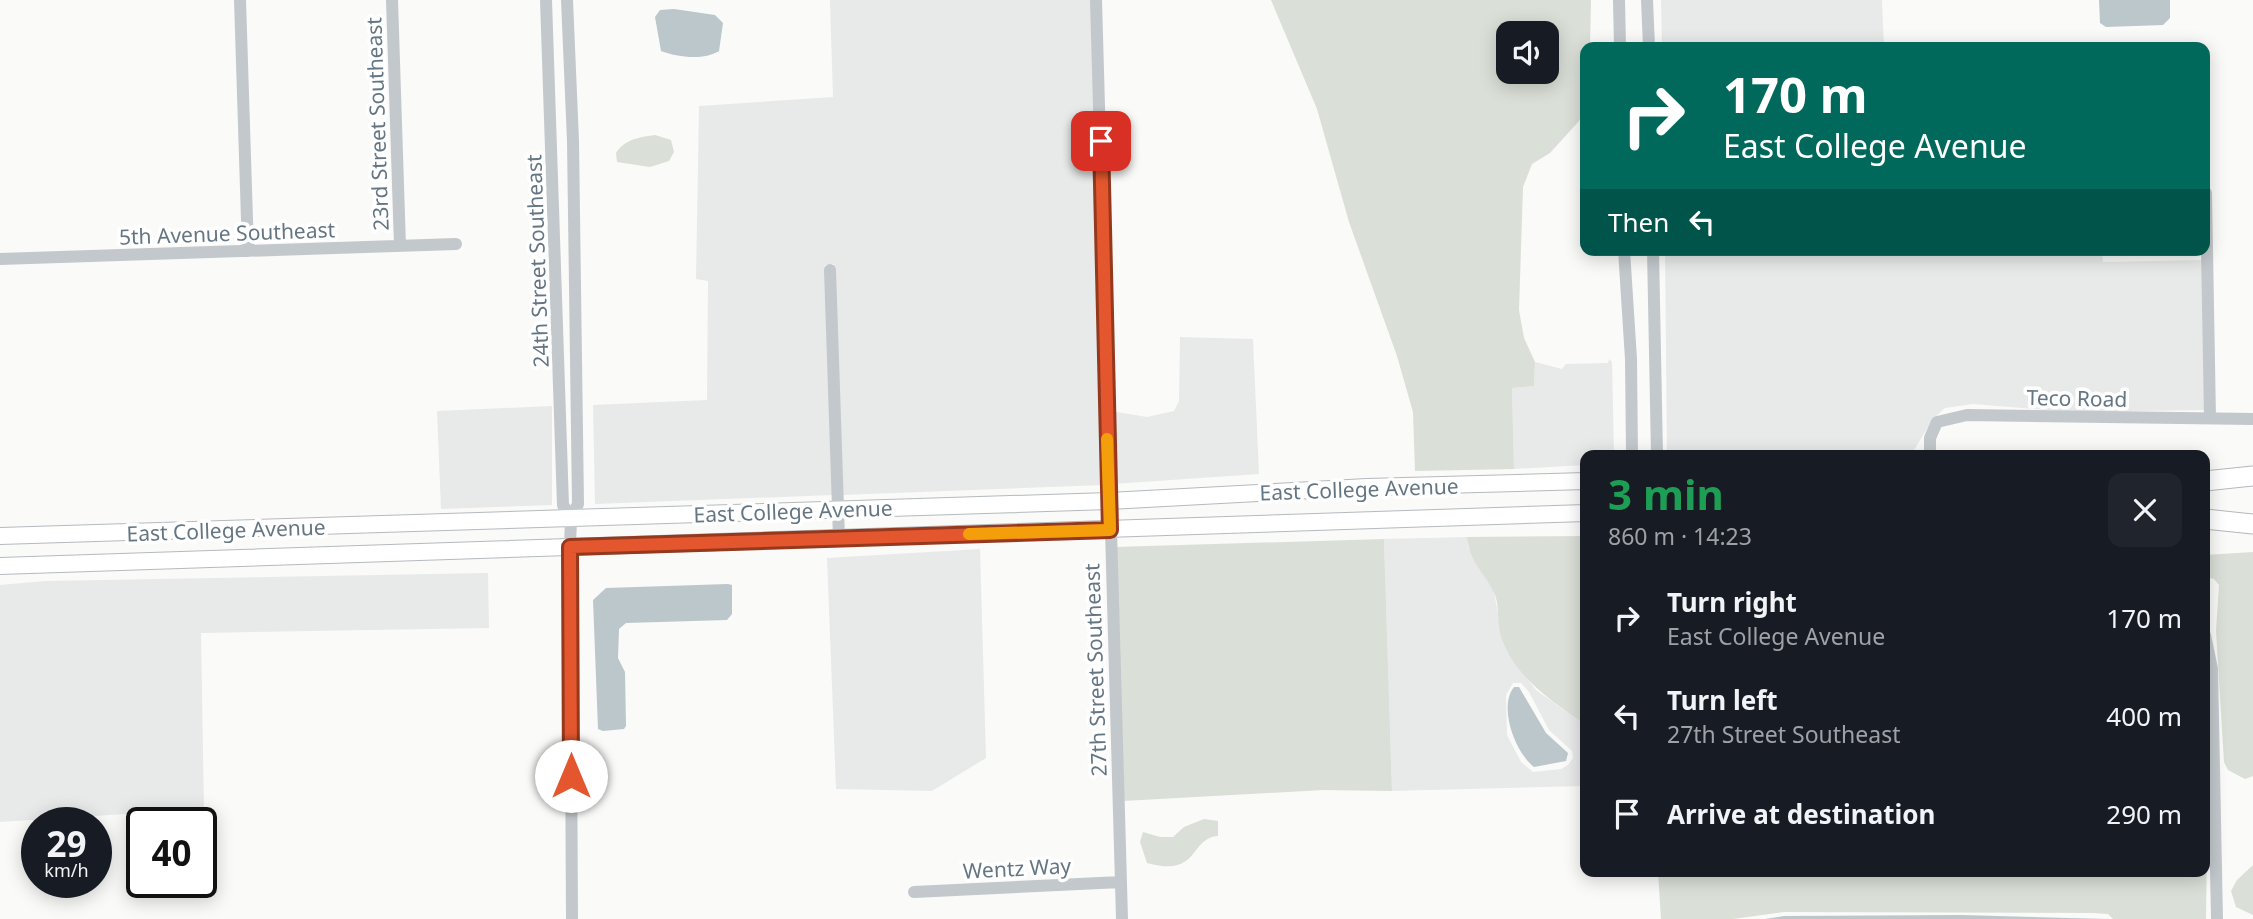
<!DOCTYPE html>
<meta charset="utf-8">
<style>
body{margin:0;font-family:"Noto Sans",sans-serif;background:#20242c;color:#f1f3f6;height:100vh;display:flex;flex-direction:column;font-size:26px;white-space:nowrap}
*{box-sizing:border-box;margin:0}
p{font-size:23px;color:#9ea1a6}
.icon{flex:none;width:38px;height:38px;fill:none;stroke:currentColor;stroke-width:2;stroke-linecap:round;stroke-linejoin:round}
.map{position:relative;flex:1;overflow:hidden}
.side{position:absolute;left:1580px;top:450px;width:630px;height:427px;display:flex;flex-direction:column;background:#171b24;border-radius:14px;box-shadow:0 4px 18px #0003}
.side>*{flex:none}
.top-card{position:absolute;left:1580px;top:42px;width:630px;height:214px;border-radius:14px;box-shadow:0 4px 18px #0003;background:#00695c;color:#fff;overflow:hidden}
.buttons{position:absolute;left:1496px;top:21px;display:grid;gap:14px}
.buttons a{display:grid;place-items:center;width:63px;height:63px;border-radius:14px;background:#171b24;box-shadow:0 4px 18px #0003;font-size:35px}
.speed{position:absolute;left:21px;top:807px;display:flex;gap:14px;font-size:35px;font-weight:700;text-align:center}
.speed>*{display:grid;place-content:center;width:91px;height:91px;border-radius:50%;background:#171b24;box-shadow:0 4px 18px #0003;line-height:1}
.speed small{font-size:18px;font-weight:400}
.speed .limit{border:4px solid #111;border-radius:10px;background:#fff;color:#111}
.pin{position:absolute;display:grid;place-items:center;width:60px;height:60px;color:#fff;margin:-30px;border-radius:14px;box-shadow:0 4px 10px #0006}
.me{position:absolute;width:77px;margin:-38px;rotate:0deg;stroke-linejoin:round;filter:drop-shadow(0 0 5px #0008)}
.turn{display:flex;align-items:center;gap:24px;height:147px;padding:0 28px;font-size:32px}
.turn .icon{width:91px;height:91px;stroke-width:2.5}
.turn b{display:block;font-size:49px;line-height:60px}
.then{display:flex;align-items:center;height:66px;padding:0 28px;background:#0003;gap:14px;font-size:26px}
.round{display:grid;place-items:center;flex:none;width:74px;height:74px;border-radius:14px;background:#20242c}
.overview{display:flex;align-items:center;justify-content:space-between;height:119px;padding:0 28px}
h1{font-size:42px;font-weight:700;line-height:52px;color:#1e9e55}
ul{padding:0;list-style:none}
li{display:flex;align-items:center;gap:21px;height:98px;padding:0 28px}
li div{flex:1}
li b{display:block;font-size:26px}
li em{font-style:normal}
.map>svg:first-child{display:block}
.built{fill:#e8e9e9;fill-rule:evenodd}
.green{fill:#dadfd7;fill-rule:evenodd}
.water{fill:#bbc7cb}
.lines{fill:none;stroke-linecap:round;stroke-linejoin:round}
.major-casing{stroke:#b5babe;stroke-width:18}
.highway-casing{stroke:#b4b9bd;stroke-width:21}
.minor{stroke:#c3c8cc;stroke-width:12}
.major{stroke:#fff;stroke-width:16}
.highway{stroke:#fff;stroke-width:19}
.route-casing{stroke:#94391e;stroke-width:18}
.route{stroke:#e4572e;stroke-width:12}
.slow{stroke:#f59e0b;stroke-width:12}
.labels{text-anchor:middle;dominant-baseline:central;stroke-width:7;stroke-linejoin:round;paint-order:stroke}
.street-label{font-size:21px;fill:#657683;stroke:#fff}
</style>
<div class="map">
<svg width="2253" height="919" viewBox="0 0 2253 919">
<rect width="100%" height="100%" fill="#fafaf8"/>
<path class="built" d="M830,0H1093L1104,485L843,495L834,264L825,265L833,495L595,504L593,405L707,400L708,281L696,279L699,106L833,97Z
M1661,0H1882L1884,47H1662Z
M1665,250H2102L2103,262L2202,260L2205,410L2073,412L1973,404L1945,408L1933,419L1911,455H1667Z
M1180,337L1253,339L1259,474L1113,484L1111,411L1147,417L1174,411L1179,401Z
M1609,359L1612,362L1614,455H1586L1585,465L1514,469L1512,388L1534,386L1535,362L1562,369L1566,364L1608,363Z
M552,406V505L441,509L437,411Z
M1467,537L1468,547L1494,592L1503,641L1515,663L1536,690L1585,725V786L1392,791L1384,539ZM1513,683H1521L1529,692L1549,730L1572,751L1573,758L1568,765L1561,769L1533,772L1521,762L1507,735L1506,695Z
M980,549L986,758L932,791L836,789L827,558Z
M488,573L489,628L201,633L204,809L0,822V585L46,581Z"/>
<path class="green" d="M1271,0H1591L1590,47H1586L1585,106L1579,121L1550,153L1532,164L1523,187L1519,310L1524,338L1535,362L1534,386L1512,388L1514,469L1415,471L1413,412L1397,356L1349,222L1317,109ZM1547,33V72H1508V33Z
M655,135L671,140L674,152L669,161L650,167L617,162L616,153C625,139 640,137 655,135Z
M1585,536H1586L1585,725C1553,701 1519,681 1503,642C1496,626 1500,608 1495,595C1486,574 1469,562 1467,537Z
M1384,539L1392,791L1323,790L1123,801L1115,547Z
M2253,552V776L2245,779L2228,770L2224,762L2216,631L2219,585L2214,579L2205,577V555Z
M2205,761H2208L2206,919H2113L2108,914L2092,913L1784,912L1733,919H1661L1658,872H2205Z
M1204,819L1218,821V836C1189,838 1200,878 1147,863L1140,842L1143,832L1160,837H1173L1184,827Z
M2253,865V915L2236,907L2231,891L2237,880Z"/>
<path class="water" d="M2099,0H2170V18L2163,25L2106,27L2100,23Z
M674,9L715,15L723,23L719,51C703,61 677,57 661,51L655,17L660,10Z
M728,584L732,585V614L727,620L626,623L619,629L618,658L625,672L626,726L624,729L603,731L598,729L593,600L606,588Z
M1514,687H1519L1546,733L1568,753L1566,761L1534,767C1515,752 1498,707 1514,687Z
M1961,915L2108,919H1765L1784,916Z"/>
<g class="lines">
<defs>
<path id="major" d="M0,536L1109,501L1367,487L1586,481
M0,566L1586,513"/>
<path id="highway" d="M2205,481L2253,476
M2205,519L2253,524"/>
</defs>
<use href="#major" class="major-casing"/>
<use href="#highway" class="highway-casing"/>
<path class="minor" d="M240,0L248,251
M392,0L400,246
M546,0L563,505L571,518
M567,0L573,141L578,504L571,518L570,547L572,919
M1096,0L1122,919
M1619,0L1620,47
M1647,0L1649,47
M2206,193L2210,418
M1624,250L1631,359L1632,455
M1653,250L1657,455
M0,259L456,244
M830,270L839,538
M1930,455V438L1937,422L1967,415L2253,419
M2205,635L2212,669L2217,919
M914,892L1121,882"/>
<use href="#major" class="major"/>
<use href="#highway" class="highway"/>
</g>
<g class="lines">
<defs>
<path id="route" d="M571,776L570,547L1110,530L1101,141"/>
</defs>
<use href="#route" class="route-casing"/>
<use href="#route" class="route"/>
<path class="slow" d="M969,534L1110,530L1107,439"/>
</g>
<g class="labels">
<g class="street-label">
<text transform="translate(377 124) rotate(-92)">23rd Street Southeast</text>
<text transform="translate(227 233) rotate(-2)">5th Avenue Southeast</text>
<text transform="translate(537 261) rotate(-92)">24th Street Southeast</text>
<text transform="translate(2077 398) rotate(1)">Teco Road</text>
<text transform="translate(1359 489) rotate(-2)">East College Avenue</text>
<text transform="translate(793 511) rotate(-2)">East College Avenue</text>
<text transform="translate(226 530) rotate(-2)">East College Avenue</text>
<text transform="translate(1095 670) rotate(-92)">27th Street Southeast</text>
<text transform="translate(1017 868) rotate(-3)">Wentz Way</text>
</g>
</g>
</svg>
<div class="buttons">
<a><svg class="icon" aria-label="sound" viewBox="0 0 24 24"><path d="M4 9h4l5-4v14l-5-4H4zM17 9q2 3 0 6"/></svg></a>
</div>
<div class="speed"><div>29<small>km/h</small></div><div class="limit">40</div></div>
<div class="pin" style="left:1101px;top:141px;background:#d93025"><svg class="icon" aria-label="arrive" viewBox="0 0 24 24"><path d="M6 21V4h12l-3 4 3 4H6"/></svg></div>
<svg class="me" style="left:571px;top:776px" viewBox="-20 -20 40 40"><circle r="19" fill="#fff"/><path d="M0-13L10 11 0 6-10 11z" fill="#e4572e"/></svg>
<div class="top-card">
<div class="turn"><svg class="icon" aria-label="right" viewBox="0 0 24 24"><path d="M7 20v-9h11M14 6l5 5-5 5"/></svg><div><b>170 m</b>East College Avenue</div></div>
<div class="then">Then<svg class="icon" aria-label="left" viewBox="0 0 24 24"><path d="M17 20v-9H6M10 6l-5 5 5 5"/></svg></div>
</div>
<section class="side">
<div class="overview"><div><h1>3 min</h1><p>860 m · 14:23</p></div><a class="round"><svg class="icon" aria-label="close" viewBox="0 0 24 24"><path d="M6 6l12 12M18 6L6 18"/></svg></a></div>
<ul>
<li><svg class="icon" aria-label="right" viewBox="0 0 24 24"><path d="M7 20v-9h11M14 6l5 5-5 5"/></svg><div><b>Turn right</b><p>East College Avenue</p></div><em>170 m</em></li>
<li><svg class="icon" aria-label="left" viewBox="0 0 24 24"><path d="M17 20v-9H6M10 6l-5 5 5 5"/></svg><div><b>Turn left</b><p>27th Street Southeast</p></div><em>400 m</em></li>
<li><svg class="icon" aria-label="arrive" viewBox="0 0 24 24"><path d="M6 21V4h12l-3 4 3 4H6"/></svg><div><b>Arrive at destination</b></div><em>290 m</em></li>
</ul>
</section>
</div>
